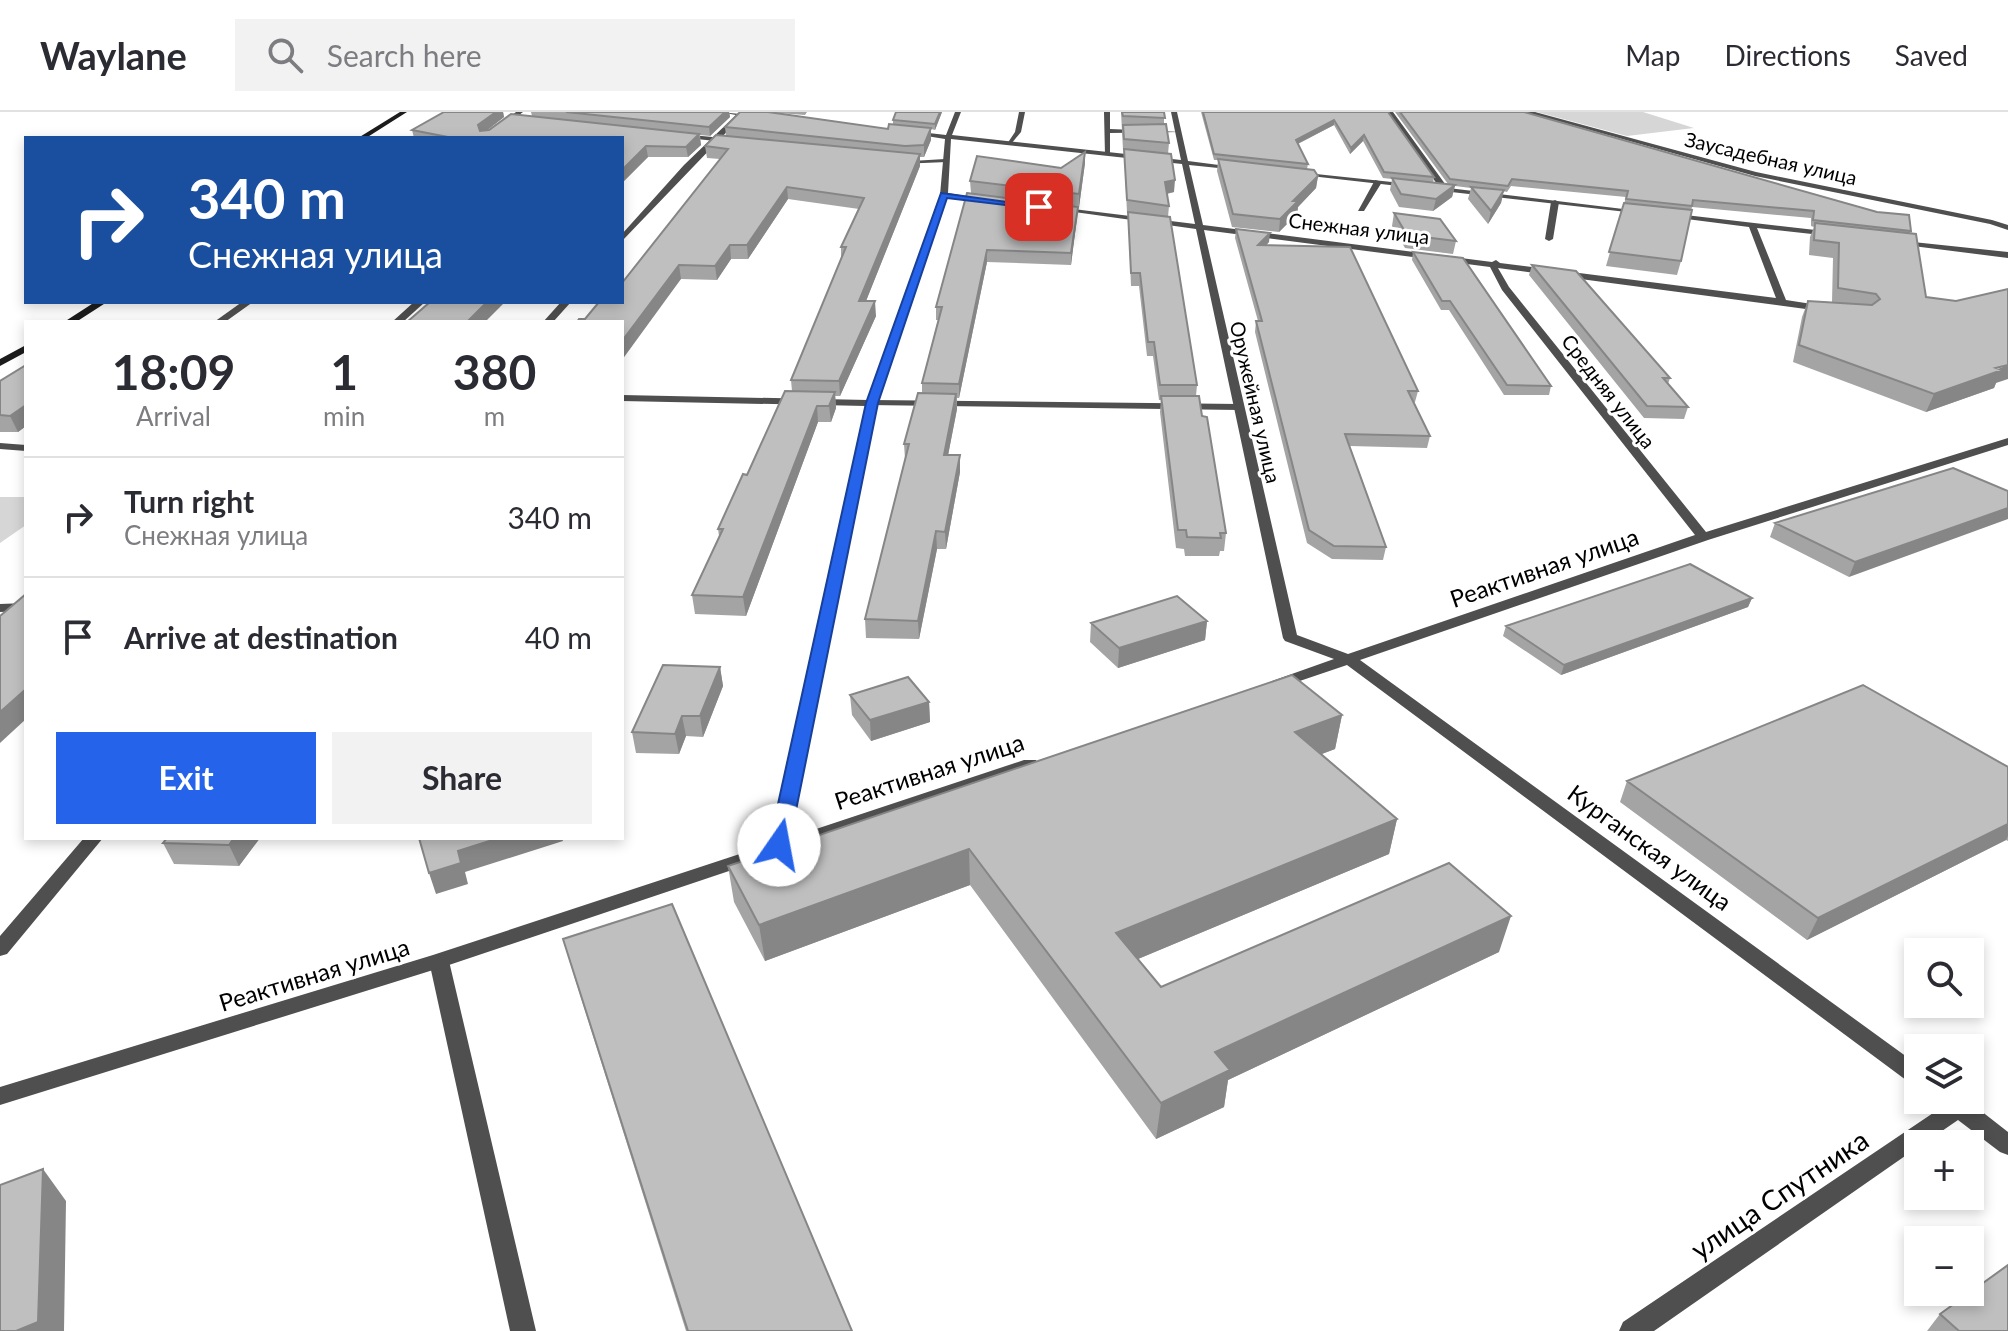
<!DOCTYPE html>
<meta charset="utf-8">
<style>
body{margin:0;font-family:Lato,sans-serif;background:#f2f2f3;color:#2b2b33;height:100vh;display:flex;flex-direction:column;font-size:30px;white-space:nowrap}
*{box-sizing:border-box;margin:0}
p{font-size:26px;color:#7c7c81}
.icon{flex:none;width:44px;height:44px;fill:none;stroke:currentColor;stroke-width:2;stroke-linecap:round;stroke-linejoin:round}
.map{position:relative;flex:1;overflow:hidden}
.drawer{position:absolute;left:24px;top:208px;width:600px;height:520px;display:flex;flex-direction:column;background:#fff;border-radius:0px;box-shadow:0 4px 12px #0003}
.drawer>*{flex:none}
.banner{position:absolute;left:24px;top:24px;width:600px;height:168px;border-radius:0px;box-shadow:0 4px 12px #0003;background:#1a4fa0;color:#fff;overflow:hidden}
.buttons{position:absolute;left:1904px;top:826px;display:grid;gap:16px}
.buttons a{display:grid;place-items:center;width:80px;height:80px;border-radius:0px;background:#fff;box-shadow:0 4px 12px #0003;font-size:40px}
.pin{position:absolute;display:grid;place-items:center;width:68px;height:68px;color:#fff;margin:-34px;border-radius:16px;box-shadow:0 4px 12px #0006}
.me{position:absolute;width:88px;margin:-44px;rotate:12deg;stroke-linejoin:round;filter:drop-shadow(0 0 6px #0008)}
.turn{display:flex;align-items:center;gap:28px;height:168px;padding:0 32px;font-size:36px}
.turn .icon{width:104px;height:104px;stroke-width:2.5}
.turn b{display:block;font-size:56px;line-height:68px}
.eta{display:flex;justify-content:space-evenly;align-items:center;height:136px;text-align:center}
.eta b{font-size:48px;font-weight:700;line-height:56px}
.primary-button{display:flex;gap:16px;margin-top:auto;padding:16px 32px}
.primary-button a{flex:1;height:92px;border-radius:0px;background:#2563eb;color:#fff;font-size:32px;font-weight:700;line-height:92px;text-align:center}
.primary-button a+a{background:#f2f2f3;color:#2b2b33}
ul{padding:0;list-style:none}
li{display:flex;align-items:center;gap:24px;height:120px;padding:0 32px;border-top:2px solid #e1e1e2}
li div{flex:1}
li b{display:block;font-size:30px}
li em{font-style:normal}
header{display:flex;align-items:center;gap:48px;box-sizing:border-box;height:112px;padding:0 40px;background:#fff;border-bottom:2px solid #e1e1e2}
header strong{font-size:38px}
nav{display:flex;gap:44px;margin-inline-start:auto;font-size:28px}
.search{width:560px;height:72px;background:#f2f2f3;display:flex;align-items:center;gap:20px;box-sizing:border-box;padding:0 28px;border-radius:0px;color:#7c7c81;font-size:30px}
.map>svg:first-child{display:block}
.green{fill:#d6d6d6}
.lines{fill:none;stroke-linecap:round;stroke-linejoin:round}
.service{fill:#4f4f4f;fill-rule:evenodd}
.minor{fill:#4f4f4f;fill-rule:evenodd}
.secondary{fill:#1c1c1c;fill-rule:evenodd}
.wall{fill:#a4a4a4}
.shaded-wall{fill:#868686}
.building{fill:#bfbfbf;stroke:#868686;stroke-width:2}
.route{fill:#2563eb;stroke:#184099;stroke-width:2}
.labels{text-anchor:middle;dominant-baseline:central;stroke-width:6;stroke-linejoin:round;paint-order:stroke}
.far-street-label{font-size:20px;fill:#000;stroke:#fff}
.street-label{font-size:24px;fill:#000;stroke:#fff}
.near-street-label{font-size:28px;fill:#000;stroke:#fff}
</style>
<header>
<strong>Waylane</strong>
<div class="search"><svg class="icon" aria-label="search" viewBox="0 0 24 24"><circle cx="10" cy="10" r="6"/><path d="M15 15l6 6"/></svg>Search here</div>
<nav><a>Map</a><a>Directions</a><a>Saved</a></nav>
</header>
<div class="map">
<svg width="2008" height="1219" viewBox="0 0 2008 1219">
<rect width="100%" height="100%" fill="#fff"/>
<path class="green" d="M1537,0H1643L1694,16L1627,24Z
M0,385H26V413L0,431Z"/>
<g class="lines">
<path class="service" d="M516,0H523L489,26H482Z
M1019,0H1025L1021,20L1011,32H1007L1015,20Z
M1104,0H1110V17L1182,20L1110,21V42L1105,43Z
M681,22L733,27L736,29L733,31L679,25Z
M945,47L947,50L899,52L895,50Z
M1375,68L1382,70L1364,99H1358Z
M1555,88L1559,90L1553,127L1549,129L1545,127L1551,90Z
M242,190H253L225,210H214Z
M414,190H425L403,210H392Z
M872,288L1239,292L1244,295L1239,298L868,293V289Z
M0,331L26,333V339L0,337Z
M26,491V499L0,500V492Z
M439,842L446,844L449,849L536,1219H510L429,849L432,844Z"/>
<path class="minor" d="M720,0L760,4H742L622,129V122L684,53L736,3Z
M955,0H961L952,23L1181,48L1171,0H1177L1188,49L1242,56L1238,58L1189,53L1203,113L1492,150L1496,148L1500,151L1776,186L1749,115L1671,105L1668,101L1833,120L1830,124L1757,116L1786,188L1831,195V199L1828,200L1498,156L1509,175L1706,420L2008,326V333L1708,428L1360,548L1918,953V974L1910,971L1347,553L1282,575H1272L1269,572L1272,569L1334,547L1285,529L1283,526L1196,117L1053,97L1057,95L1195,112L1182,52L951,27L948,81L990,88L986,90L947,86L877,291L789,726L1024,648H1036L1038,652L1036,656L446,854L0,993V975L433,843L770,732L866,294L622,289V283L868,288L940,83L945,27L908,21L911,19L946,23ZM1204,118L1490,155L1502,178L1695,423L1348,542L1297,523Z
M1387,0H1393L1448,76L1648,100L1644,102L1293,62L1297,60L1439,75Z
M1525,0H1535L1756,60L1992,108L2008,113V118L1990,112L1755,64Z
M1894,128L2008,140V146L1897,132H1894Z
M561,190H571L553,210H543Z
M84,726H103L7,842L0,844V824Z
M1938,988H1967L2008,1020V1043L2000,1040L1958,1008L1923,1032H1918V1035L1654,1219H1619L1623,1210L1942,995Z"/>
<path class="secondary" d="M400,0H407L366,26H358Z
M95,190H107L76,210H64Z
M26,233V240L0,254V247Z"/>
</g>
<path class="wall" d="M444,0H503L504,5L487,18L532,4L531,0H729L730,5L710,24L700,23L701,33L688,45H648L624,69L622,68V26H414L412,18Z
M740,0H807L805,3L778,1L888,17L893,12V8L896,0H942L935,18L931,17V28L924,45H920V54L866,189L876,204L840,284H835L836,296L831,310H818L746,504L695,502L692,483L719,424L718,417L792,279L791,268L841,147V135L859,97L788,87L748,147H731L717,168L681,167L585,207L622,190L720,47L707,46L705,34L726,24L725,15Z
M1121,0H1164V12L1169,31L1168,42L1174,80L1167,82L1169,94L1168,105L1197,273L1196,284L1202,304L1226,421L1224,439H1220L1219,444H1185L1184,437L1176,436L1160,300L1161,288H1159L1153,244H1147L1139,174H1131L1128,101H1127L1124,38H1123Z
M1201,0H1388L1434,65L1433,71L1448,72L1395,0H1524L1911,119L1910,122L1926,185L1996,271L1994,276L1926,300L1793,250L1802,205L1808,189L1832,190L1833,146L1809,143L1810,125L1814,115L1811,114V106L1692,95L1681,149L1677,163L1606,154L1626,85L1511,74L1507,80L1503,79L1501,91L1488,112L1468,87L1471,76L1455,74L1452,85L1433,99L1399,95L1390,78L1392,67L1383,66L1363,29L1350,42L1334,13L1298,32L1308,52L1307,57L1318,64L1316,76L1298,95L1297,102L1279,120L1232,115L1217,59L1218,48H1214Z
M1085,51L1079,95H1078L1071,153L987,150L959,286H957V297L948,343H960V360L946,437H937L919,527L866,526L865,507L905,347L904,332L922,281V271L938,208H936V195L971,81L970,69L1061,56Z
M1394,101L1456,129L1453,142L1405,136L1392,114Z
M1236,117L1269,130L1266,133L1418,279L1415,290H1414L1430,324L1427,336L1350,334L1386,435L1383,448L1332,447L1307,431L1255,220L1256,209H1258L1235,126Z
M1413,140L1551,274L1549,283H1504L1449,198H1441L1412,148Z
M1532,153L1670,266L1668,272L1688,295L1684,307L1644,306L1529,163Z
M26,253V314L18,320H0V269Z
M1953,356L1849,465L1770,425L1775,411Z
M1752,486L1748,495L1561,563L1503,524L1506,514Z
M1207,509L1205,528L1118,556L1090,530L1091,511Z
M720,555L723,574L703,625L686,624L679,642L636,641L632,620Z
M850,583L929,590L930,610L871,629L852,603Z
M1342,603L1335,637L1322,642L1397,707L1389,742L1138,847L1161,875L1499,840L1228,968L1224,995L1156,1027L970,773L765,849L734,790L728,754Z
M2008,655V729L2006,728L1807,828L1620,690L1627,669Z
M167,726H260L239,754L174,752L163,731Z
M563,827L852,1219H686L575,867Z
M1940,1202L2008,1219H1927Z"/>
<path class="shaded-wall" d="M496,0H503L504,5L480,24L478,13Z
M725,0H729L730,5L710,24L709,15Z
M940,0H942L935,18V12Z
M1334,8V13L1295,33L1296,28Z
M931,16V28L924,45V33Z
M699,22L701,33L688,45L686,35Z
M1364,23L1363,29L1350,42L1351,36Z
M646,34L648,45L624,69L622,58Z
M1085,40V51L1079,95V82Z
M920,42V54L860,204L859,189Z
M1318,64L1316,76L1298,95L1297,102L1279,120L1280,107L1293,89Z
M1175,68L1174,80L1164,82L1165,70Z
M1455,73L1452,85L1433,99L1436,87Z
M787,75L788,87L748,147L747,133Z
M1504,78L1501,91L1488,112L1491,99Z
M1078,95L1077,106L1071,153V141Z
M1270,121L1269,130L1257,143L1258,133Z
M730,133L731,147L717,168L715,154Z
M987,138V150L959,286V272Z
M679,153L681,167L622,248V229Z
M875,189L876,204L840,284L839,269Z
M487,190H505L485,210H467Z
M2008,253V267L1996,271L1994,276L1926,300L1934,282Z
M835,280L836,296L831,310L829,294Z
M956,282L957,297L945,359L944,343Z
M26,293V314L18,320L10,304Z
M817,294L818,310L746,504L743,485Z
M960,343V360L946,437L945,420Z
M2008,396V407L1849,465L1855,450Z
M936,419L937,437L919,527L918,509Z
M1752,486L1748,495L1561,563L1564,553Z
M1207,509L1205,528L1118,556L1119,536Z
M720,555L723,574L703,625L700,604Z
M26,577V607L0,631V600Z
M929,590L930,610L871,629L870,608Z
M1342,603L1335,637L1289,654L1295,620Z
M682,604L686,624L679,642L675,622Z
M1397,707L1389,742L1114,857L1116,821Z
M2008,712V724L2006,728L1807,828L1818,806Z
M234,726H260L239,754L229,733Z
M499,726H562L563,729L465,760L468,772L436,782L429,761L458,739Z
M969,737L970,773L765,849L759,813Z
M1511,804L1499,840L1228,968L1224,995L1156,1027L1161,991L1215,940Z
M43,1057L66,1089L64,1219H16Z"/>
<path class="building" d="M444,0H496L478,13L480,19L489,18L511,2L699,22L686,35L646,34L622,58V26H453L412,18Z
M566,0H725L709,15Z
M740,0H768L888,17L889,12L931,16L924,33L905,34L725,15Z
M896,0H940L935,12L893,8Z
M1122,0H1164L1165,6L1123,4Z
M1203,0H1388L1434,65L1384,60L1364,23L1351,36L1334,8L1296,28L1308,52L1214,42Z
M1400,0H1524L1877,100L1909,103L1911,119L1813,108L1814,99L1693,88L1692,94L1626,87L1628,79L1512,67L1508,74L1450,67Z
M1166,12L1169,31L1124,27L1123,13Z
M716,23L920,42L859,189H875L839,269L791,268L846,135H841L864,86L787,75L747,133H730L715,154L679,153L622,229V210H577L579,207H585L599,190H622V171L728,37L705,34Z
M1124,37L1171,42L1175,68L1165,70L1169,94L1127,88Z
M1085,40L1079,82L970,69L977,44L1061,56Z
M1218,47L1314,58L1318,64L1293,89H1298L1280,107L1233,102Z
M1392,66L1455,73L1436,87L1401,82Z
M1471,75L1504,78L1491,99Z
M967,81L1078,95L1071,141L987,138L959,272L922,271L942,195H936Z
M1624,91L1692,98L1681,149L1609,140Z
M1128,100L1170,105L1197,273H1160L1154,230H1148L1140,161H1131Z
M1394,101L1440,107L1456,129L1407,123Z
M1815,111L1916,122L1926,185L1956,189L2008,177V253L1996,256L2002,258L1934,282L1799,233L1808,189L1872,193L1880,187L1876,182L1838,176L1839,131L1814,128Z
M1236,117L1270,121L1258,133L1350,135L1418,279H1408L1430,324L1345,322L1386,435L1334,434L1309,418L1256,209H1262Z
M1413,140L1463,146L1551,274L1507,273L1450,189H1442Z
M1532,153L1576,159L1670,266H1663L1688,295L1647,294Z
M430,190H487L467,210H407Z
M26,253V293L10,304L0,303V269Z
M785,279L835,280L829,294H817L743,485L692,483L723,417H718L743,362L747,363Z
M918,281L956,282L944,343H960L945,420L936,419L918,509L865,507L909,332H904Z
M1161,284H1199L1202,304L1207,305L1226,421H1220L1221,426L1187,425L1186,418H1178Z
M1953,356L2008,379V396L1855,450L1775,411Z
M1690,452L1752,486L1564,553L1506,514Z
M26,482V577L0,600V504Z
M1177,484L1207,509L1119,536L1091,511Z
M663,553L720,555L700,604H682L675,622L632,620Z
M1292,563L1342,603L1295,620L1397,707L1116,821L1161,875L1449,751L1511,804L1215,940L1230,958L1161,991L969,737L759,813L728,754Z
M908,565L929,590L870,608L850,583Z
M1863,573L2008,655V712L1818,806L1627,669Z
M167,726H234L229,733L163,731Z
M419,726H499L458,739L461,751L429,761Z
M672,792L852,1219H688L563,827Z
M43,1057L38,1210L16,1219H0V1073Z
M2008,1153V1219H1959L1940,1202Z"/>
<path class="route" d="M941,81L1043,95L1039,97L947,86L878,291L789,733L779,740L769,733L866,291Z"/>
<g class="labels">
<g class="far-street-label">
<text transform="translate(1771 46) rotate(13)">Заусадебная улица</text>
<text transform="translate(1359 116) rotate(7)">Снежная улица</text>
<text transform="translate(1609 279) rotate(52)">Средняя улица</text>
<text transform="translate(1256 290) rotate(77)">Оружейная улица</text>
</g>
<g class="street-label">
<text transform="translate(1544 455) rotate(-19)">Реактивная улица</text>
<text transform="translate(929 659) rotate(-18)">Реактивная улица</text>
<text transform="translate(1650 735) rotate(36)">Курганская улица</text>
<text transform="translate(314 862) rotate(-17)">Реактивная улица</text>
</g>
<g class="near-street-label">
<text transform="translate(1779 1082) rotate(-34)">улица Спутника</text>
</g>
</g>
</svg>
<div class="buttons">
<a><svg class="icon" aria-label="search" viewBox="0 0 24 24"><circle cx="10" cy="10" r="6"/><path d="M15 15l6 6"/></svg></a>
<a><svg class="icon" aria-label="layers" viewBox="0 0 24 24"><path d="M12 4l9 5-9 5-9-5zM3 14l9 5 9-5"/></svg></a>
<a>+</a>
<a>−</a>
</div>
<div class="pin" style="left:1039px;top:95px;background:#d93025"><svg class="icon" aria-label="arrive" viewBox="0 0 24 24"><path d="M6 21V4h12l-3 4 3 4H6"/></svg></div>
<svg class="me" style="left:779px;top:733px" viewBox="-20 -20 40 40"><circle r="19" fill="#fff"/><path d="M0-13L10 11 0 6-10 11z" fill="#2563eb"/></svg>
<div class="banner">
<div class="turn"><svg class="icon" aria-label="right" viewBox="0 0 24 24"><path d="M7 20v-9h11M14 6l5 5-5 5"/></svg><div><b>340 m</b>Снежная улица</div></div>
</div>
<section class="drawer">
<div class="eta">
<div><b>18:09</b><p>Arrival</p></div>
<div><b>1</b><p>min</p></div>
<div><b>380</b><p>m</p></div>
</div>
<ul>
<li><svg class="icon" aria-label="right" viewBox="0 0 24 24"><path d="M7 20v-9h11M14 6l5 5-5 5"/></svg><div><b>Turn right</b><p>Снежная улица</p></div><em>340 m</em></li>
<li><svg class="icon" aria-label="arrive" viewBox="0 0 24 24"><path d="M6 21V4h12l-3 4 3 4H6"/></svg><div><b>Arrive at destination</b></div><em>40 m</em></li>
</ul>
<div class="primary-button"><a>Exit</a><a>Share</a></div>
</section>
</div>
